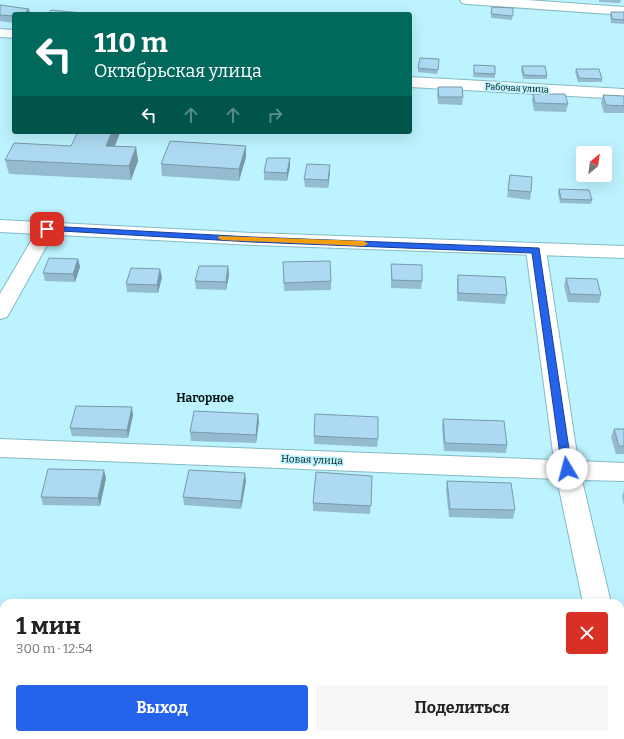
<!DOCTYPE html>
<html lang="ru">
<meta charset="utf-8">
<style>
body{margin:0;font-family:Bitter,serif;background:#f6f6f6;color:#222;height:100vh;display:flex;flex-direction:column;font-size:15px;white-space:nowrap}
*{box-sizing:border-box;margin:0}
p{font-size:13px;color:#767676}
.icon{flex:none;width:22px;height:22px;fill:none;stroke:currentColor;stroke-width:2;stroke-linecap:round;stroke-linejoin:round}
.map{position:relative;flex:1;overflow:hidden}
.drawer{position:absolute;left:0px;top:599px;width:624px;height:140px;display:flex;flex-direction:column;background:#fff;border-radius:12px 12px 0 0;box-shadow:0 4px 16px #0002}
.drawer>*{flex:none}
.hud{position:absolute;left:12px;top:12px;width:400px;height:122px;border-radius:4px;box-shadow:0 4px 16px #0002;background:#00695c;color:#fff;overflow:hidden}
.needle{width:26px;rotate:29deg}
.controls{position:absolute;left:576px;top:146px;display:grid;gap:8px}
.controls a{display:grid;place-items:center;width:36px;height:36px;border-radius:4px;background:#fff;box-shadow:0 4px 16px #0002;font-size:20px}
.pin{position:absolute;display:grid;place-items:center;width:34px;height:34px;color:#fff;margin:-17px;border-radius:8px;box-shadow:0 2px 6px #0006}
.me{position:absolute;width:44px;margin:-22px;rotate:352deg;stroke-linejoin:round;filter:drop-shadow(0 0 3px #0008)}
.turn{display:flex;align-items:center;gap:14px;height:84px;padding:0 16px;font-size:18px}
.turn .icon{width:52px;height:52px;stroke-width:2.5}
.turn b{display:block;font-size:28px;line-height:34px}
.lanes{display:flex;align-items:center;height:38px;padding:0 16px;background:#0003;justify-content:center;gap:20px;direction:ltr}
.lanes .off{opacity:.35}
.round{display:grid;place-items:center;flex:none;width:42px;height:42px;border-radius:4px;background:#f6f6f6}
.head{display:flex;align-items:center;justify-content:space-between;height:68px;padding:0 16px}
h1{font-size:24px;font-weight:700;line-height:30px}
.cta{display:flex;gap:8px;margin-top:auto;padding:8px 16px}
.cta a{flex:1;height:46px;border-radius:4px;background:#2563eb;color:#fff;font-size:16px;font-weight:700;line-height:46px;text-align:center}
.cta a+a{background:#f6f6f6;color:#222}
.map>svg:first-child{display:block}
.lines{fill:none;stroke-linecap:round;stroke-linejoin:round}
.street-casing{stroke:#85bac5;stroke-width:2}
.secondary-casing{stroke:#85bac5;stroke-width:2}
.street{fill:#fff;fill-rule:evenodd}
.secondary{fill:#fff;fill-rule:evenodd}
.wall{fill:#95bbd0}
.shaded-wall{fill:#7999a9}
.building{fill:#addaf2;stroke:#7999a9}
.route{fill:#2563eb;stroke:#184099}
.slow{fill:#f59e0b}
.labels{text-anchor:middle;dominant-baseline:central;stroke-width:3.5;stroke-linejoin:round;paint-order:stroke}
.far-street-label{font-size:9px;fill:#001216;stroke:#bcf3fe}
.street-label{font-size:10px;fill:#001216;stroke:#bcf3fe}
.quarter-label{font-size:12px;font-weight:bold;fill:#001216;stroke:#bcf3fe}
</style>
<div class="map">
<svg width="624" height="739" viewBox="0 0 624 739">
<rect width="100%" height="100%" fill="#bcf3fe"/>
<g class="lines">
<defs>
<path id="street" d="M460,0H527L624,7V15L467,4L462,3Z
M0,29L14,30V38L0,37Z
M410,77L624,89V99L410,87Z
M47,223L54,225L56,229L10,312L7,317L0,319V294L38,229L40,225Z
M536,244L543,246L546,250L578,461L624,463V481L582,480L611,603H583L557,479L0,457V439L554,460L526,250L529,246Z
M620,694L624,696V739L613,735H620Z"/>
<path id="secondary" d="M0,220L252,233L624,246V258L252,245L0,232Z"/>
</defs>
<use href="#street" class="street-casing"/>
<use href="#secondary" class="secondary-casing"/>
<use href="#street" class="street"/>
<use href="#secondary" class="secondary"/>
</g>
<path class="wall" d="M599,0H621L620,3L599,2Z
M0,5L14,14V23L0,21Z
M492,7L513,8L512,20L491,18Z
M611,12H624V24L611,23L610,15Z
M439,59L437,74L418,72V68Z
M474,65L495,74V78L473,77Z
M522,66L547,76V79H523L521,70Z
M576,69L602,79V82H578L575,72Z
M438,87L463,97L462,105L438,104L437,94Z
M533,94L568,104L566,112L534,111L532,101Z
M603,95L624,96V113H604L601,103Z
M78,132H122V134L120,133L115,146L136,147L138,161L131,180L9,174L5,160L71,146Z
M246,157L239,181L162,176L161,164Z
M290,158V166L287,181L264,180V172Z
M330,165L328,188L305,187L304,179Z
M510,175L531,192L530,200L507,197Z
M559,189L592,200L591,204L560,203L558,193Z
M78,259L80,267L75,282L45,281L43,273Z
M283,262L331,281V290L284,291Z
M391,264L422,281L421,289L391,288Z
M228,266L229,275L226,290L196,289L195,281Z
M458,275L507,295L505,304L457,301V283Z
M162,277L158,293L127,292L126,284Z
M566,278L601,295L599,303L568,302L564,286Z
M258,414L259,422L256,443L191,441L190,432Z
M133,415L128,438L72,436L70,428Z
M443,419L507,445L506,453L444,451L442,428Z
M614,429H624V454H616L611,437Z
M314,436L378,439L377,447L314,444Z
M372,476L370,514L313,511V503Z
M106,478L100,506L43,505L41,497Z
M246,481L241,509L184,505L183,497Z
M447,481L515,510L513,519L449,517L446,490Z
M624,491V506L622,496Z
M0,670H4V712L0,711Z
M508,735H537V736Z"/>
<path class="shaded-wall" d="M29,9L30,14H23Z
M112,132H120V133L109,160L106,146Z
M246,146V157L239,181V169Z
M136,147L138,161L131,180L129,166Z
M290,158V166L287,181V173Z
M330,165V173L328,188V180Z
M78,259L80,267L75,282L73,274Z
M228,266L229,275L226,290V282Z
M160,269L162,277L158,293L157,285Z
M132,407L133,415L128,438L127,430Z
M258,414L259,422L256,443V435Z
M104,470L106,478L100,506L98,498Z
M245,473L246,481L241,509V501Z
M4,697V709L2,704Z"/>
<path class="building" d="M0,5L29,9L23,14H14V16L0,15Z
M492,7L513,8V16L491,14Z
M51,10L82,13V14H47Z
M611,12H624V20L612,19Z
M101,13L112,14H99Z
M420,58L439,59L438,70L418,68Z
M474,65L495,66V74L474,73Z
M522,66H545L547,76L524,75Z
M576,69H599L602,79L579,78Z
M438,87H462L463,97H439Z
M533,94H565L568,104L535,103Z
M603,95L624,96V106L606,105Z
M78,132H112L106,146L136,147L129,166L5,160L14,143L71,146Z
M170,141L246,146L239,169L161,164Z
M267,158H290L287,173L264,172Z
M307,164L330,165L328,180L304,179Z
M510,175L532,177L531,192L508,190Z
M559,189L589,190L592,200L561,199Z
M49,258L78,259L73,274L43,273Z
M330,261L331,281L284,283L283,262Z
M391,264L422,265V281L392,280Z
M199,266H228L226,282L195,281Z
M131,268L160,269L157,285L126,284Z
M458,275L505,277L507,295L458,293Z
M566,278L597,279L601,295L570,294Z
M76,406L132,407L127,430L70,428Z
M194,411L258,414L256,435L190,432Z
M315,414L378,417V439L314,436Z
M443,419L504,421L507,445L445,443Z
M614,429H624V446H619Z
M48,469L104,470L98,498L41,497Z
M189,470L245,473L241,501L183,497Z
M316,472L372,476L371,506L313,503Z
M447,481L511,483L515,510L450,509Z
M0,670H4V697L2,704H0Z"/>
<path class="route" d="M47,226L252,237L539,248L572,469L567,473L562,469L532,253L252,242L44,230V227Z"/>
<path class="slow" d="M219,236L364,241L368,244L364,246L222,240L218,238Z"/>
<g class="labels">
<g class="far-street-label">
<text transform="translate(517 88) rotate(3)">Рабочая улица</text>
</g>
<g class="street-label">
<text transform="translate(312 460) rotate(2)">Новая улица</text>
</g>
<g class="quarter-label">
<text x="205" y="398">Нагорное</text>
</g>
</g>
</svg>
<div class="controls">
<a><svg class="needle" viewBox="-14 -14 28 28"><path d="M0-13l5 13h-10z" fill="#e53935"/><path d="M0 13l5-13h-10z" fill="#767676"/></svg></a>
</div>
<div class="pin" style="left:47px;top:229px;background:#d93025"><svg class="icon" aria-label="arrive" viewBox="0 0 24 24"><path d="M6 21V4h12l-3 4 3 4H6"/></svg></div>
<svg class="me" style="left:567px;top:469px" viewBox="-20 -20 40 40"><circle r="19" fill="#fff"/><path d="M0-13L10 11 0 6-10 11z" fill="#2563eb"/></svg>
<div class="hud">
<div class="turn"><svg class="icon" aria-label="left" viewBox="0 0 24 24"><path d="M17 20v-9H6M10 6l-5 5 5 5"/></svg><div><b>110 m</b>Октябрьская улица</div></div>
<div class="lanes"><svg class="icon" aria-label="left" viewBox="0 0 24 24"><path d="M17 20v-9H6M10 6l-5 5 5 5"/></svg><svg class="icon off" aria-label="ahead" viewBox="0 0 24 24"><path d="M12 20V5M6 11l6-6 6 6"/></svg><svg class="icon off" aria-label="ahead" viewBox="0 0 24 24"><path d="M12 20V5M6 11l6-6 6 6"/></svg><svg class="icon off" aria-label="right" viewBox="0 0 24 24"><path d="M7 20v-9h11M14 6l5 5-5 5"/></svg></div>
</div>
<section class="drawer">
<div class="head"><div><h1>1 мин</h1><p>300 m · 12:54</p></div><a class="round" style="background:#d93025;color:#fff"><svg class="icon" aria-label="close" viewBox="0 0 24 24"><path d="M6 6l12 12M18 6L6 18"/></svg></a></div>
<div class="cta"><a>Выход</a><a>Поделиться</a></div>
</section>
</div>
